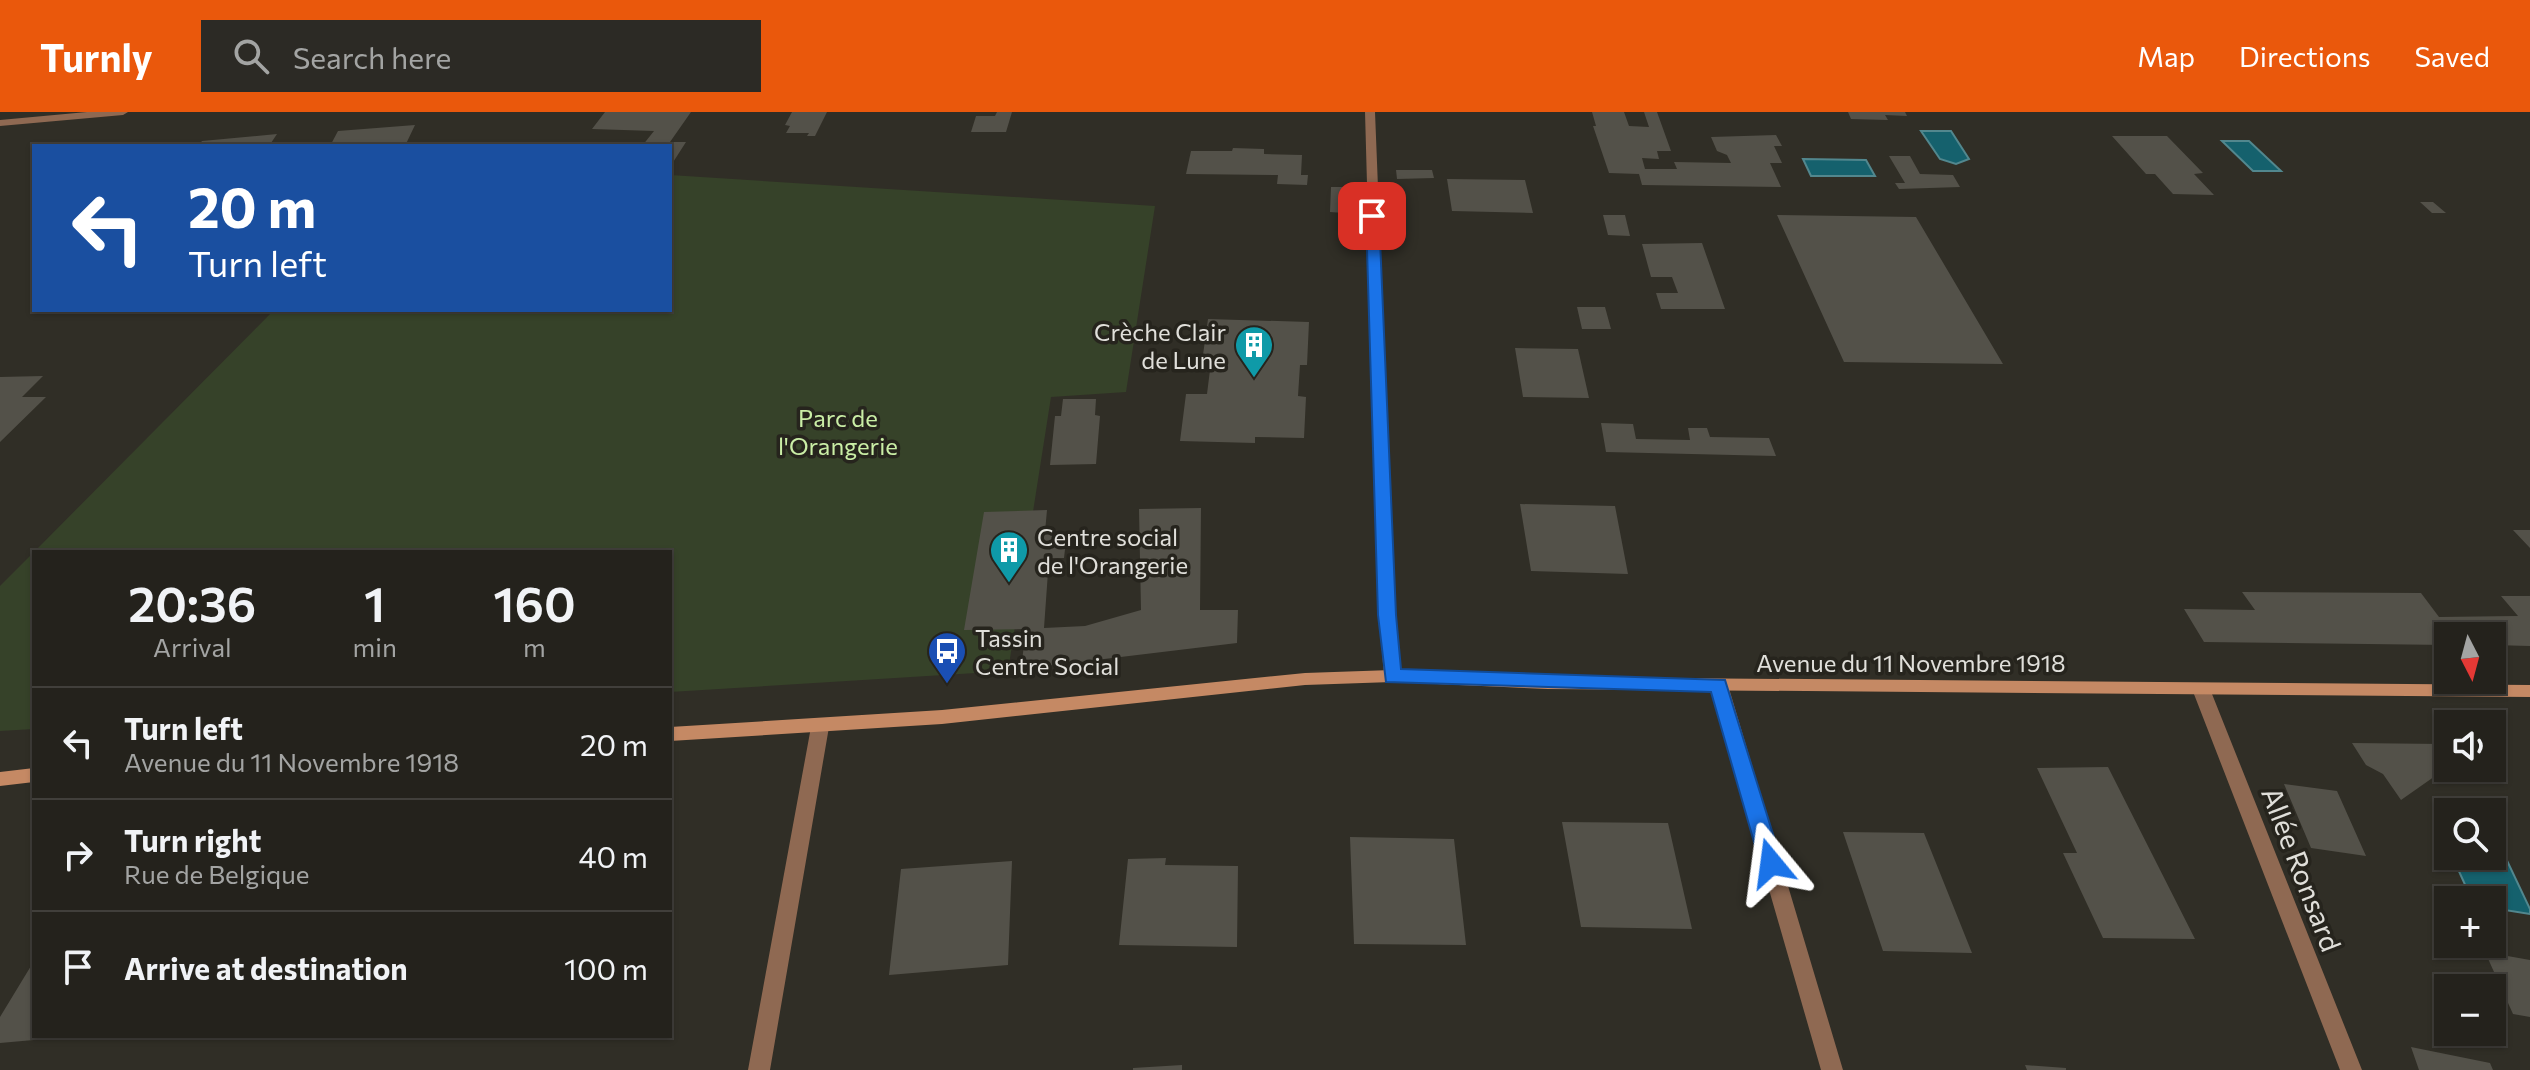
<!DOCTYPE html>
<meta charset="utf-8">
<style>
body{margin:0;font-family:Commissioner,sans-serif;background:#2c2a25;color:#f1f3f6;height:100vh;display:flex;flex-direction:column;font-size:30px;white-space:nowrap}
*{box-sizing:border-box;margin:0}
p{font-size:26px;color:#a3a4a3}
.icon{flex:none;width:44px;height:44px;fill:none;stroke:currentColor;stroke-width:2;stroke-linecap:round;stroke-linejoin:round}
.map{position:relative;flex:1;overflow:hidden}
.sheet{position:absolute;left:32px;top:438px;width:640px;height:488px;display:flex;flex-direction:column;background:#24221c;border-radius:0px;box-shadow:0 2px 6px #0004,0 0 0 2px #413f3b}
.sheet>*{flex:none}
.top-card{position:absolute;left:32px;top:32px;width:640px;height:168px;border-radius:0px;box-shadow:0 2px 6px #0004,0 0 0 2px #413f3b;background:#1a4fa0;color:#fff;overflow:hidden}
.needle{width:52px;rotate:174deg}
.controls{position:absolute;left:2434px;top:510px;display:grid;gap:16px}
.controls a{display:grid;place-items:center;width:72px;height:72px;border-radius:0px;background:#24221c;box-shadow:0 2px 6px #0004,0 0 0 2px #413f3b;font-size:40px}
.pin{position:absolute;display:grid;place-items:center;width:68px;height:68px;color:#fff;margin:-34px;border-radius:16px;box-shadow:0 4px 12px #0006}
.me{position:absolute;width:88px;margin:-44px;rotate:344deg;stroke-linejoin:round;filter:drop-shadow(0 0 6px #0008)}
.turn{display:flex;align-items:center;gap:28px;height:168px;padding:0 24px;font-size:36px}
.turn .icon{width:104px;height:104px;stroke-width:2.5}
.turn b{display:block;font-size:56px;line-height:68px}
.eta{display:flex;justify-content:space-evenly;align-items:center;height:136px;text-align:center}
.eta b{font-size:48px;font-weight:600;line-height:56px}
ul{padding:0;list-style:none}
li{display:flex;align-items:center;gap:24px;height:112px;padding:0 24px;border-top:2px solid #413f3b}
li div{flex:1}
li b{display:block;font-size:30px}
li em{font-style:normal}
header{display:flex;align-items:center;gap:48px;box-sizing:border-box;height:112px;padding:0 40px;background:#ea580c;color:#fff}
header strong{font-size:38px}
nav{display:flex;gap:44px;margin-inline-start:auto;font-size:28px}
.search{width:560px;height:72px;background:#2c2a25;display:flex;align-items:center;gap:20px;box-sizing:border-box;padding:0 28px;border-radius:0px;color:#a3a4a3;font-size:30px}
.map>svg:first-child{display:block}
.green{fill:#364229}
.water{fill:#15616d;stroke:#52878e;stroke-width:2}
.building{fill:#535149}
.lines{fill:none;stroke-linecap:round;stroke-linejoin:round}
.minor{fill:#8f6952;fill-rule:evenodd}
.secondary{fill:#c58964;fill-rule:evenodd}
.route{fill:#1a73e8;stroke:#114b97;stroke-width:2}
.labels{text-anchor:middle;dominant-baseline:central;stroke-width:7;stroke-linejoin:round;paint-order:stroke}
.poi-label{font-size:24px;fill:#e0dfda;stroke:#26241d;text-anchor:start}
.park-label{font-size:24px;fill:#caeea6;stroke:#26241d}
.street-label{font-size:24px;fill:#e0dfda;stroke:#26241d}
.near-street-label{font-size:28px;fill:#e0dfda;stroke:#26241d}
</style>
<header>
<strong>Turnly</strong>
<div class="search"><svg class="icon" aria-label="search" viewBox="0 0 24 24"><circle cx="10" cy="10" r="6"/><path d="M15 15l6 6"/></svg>Search here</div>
<nav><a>Map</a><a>Directions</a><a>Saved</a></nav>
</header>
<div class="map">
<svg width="2530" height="958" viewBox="0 0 2530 958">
<rect width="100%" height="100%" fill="#302e26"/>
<path class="green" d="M670,63L1155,94L1126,280L1051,285L1008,559L670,580V440H34L274,198H670Z
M34,440V617L0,619V474Z"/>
<path class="water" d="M1921,19H1951L1969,47L1956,52L1940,47Z
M2222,29H2249L2281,59H2253Z
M1803,47L1866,48L1875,64H1811Z
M2492,717L2530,797V802L2492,796V788H2472L2452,744H2492Z"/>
<path class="building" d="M605,0H691L670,30H686L670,55V34H642L654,19L592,17Z
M792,0H827L815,24H807L809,21H786L790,14L785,13Z
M997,0H1012L1006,20H971L976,4H995Z
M1592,0H1624L1629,14L1649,15L1644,0H1657L1671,39H1657L1659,47L1642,46L1645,57H1677L1674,50L1731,51L1727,43L1717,39L1711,25L1776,23L1782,34H1774L1782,51H1770L1781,75L1642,73L1639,62L1609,61L1593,14H1596Z
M1848,0H1905L1907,4L1885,3L1888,8L1851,7Z
M415,13L405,34H330L338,19Z
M277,22L269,34H198L202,29Z
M2112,24H2167L2203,61L2194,62L2214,83L2173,82L2155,62H2146Z
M1233,36L1264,37V42L1302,43L1301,63H1308L1307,73L1277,72L1278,63L1186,62L1191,39H1232Z
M1889,44H1910L1920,62L1953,63L1960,75L1899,77L1895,71H1905Z
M1396,58H1432L1434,66L1397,67Z
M1447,67L1525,68L1533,101L1452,99Z
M1331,75H1357L1358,102L1330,100Z
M2420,90H2433L2446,101H2432Z
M1603,103H1625L1630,124L1608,123Z
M1777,103L1916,105L2003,252L1844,250Z
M1702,131L1725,197H1661L1656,181H1678L1672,165H1651L1642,132Z
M1577,195H1605L1611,217H1582Z
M1208,207L1309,210L1307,253H1300L1298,284L1306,285L1304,326L1255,325V331L1180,329L1186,282H1207L1211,250H1202Z
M1515,236L1578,237L1589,286L1523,285Z
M43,264L22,285H46L0,330V265Z
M1063,287H1096L1095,303L1100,304L1096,352L1050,353L1055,304H1061Z
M1601,311L1633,312L1636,327L1690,328L1688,316H1707L1710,325L1769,326L1776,344L1606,340Z
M1520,392L1615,394L1628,462L1531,459Z
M1201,396L1200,498H1238L1237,531L1021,557L1026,517L964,518L984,400L1047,398L1045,420H1067L1064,446H1049L1044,516L1085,514L1141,498L1139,397Z
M2513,418H2530V436Z
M2242,480L2421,481L2439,505L2518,504L2501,484H2530V534L2492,533V524H2448V533L2204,530L2184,497L2255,498Z
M2352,631L2442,632L2448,640V655L2401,688L2383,662L2366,653Z
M2108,655L2195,827L2103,826L2063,741H2077L2037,656Z
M2284,672L2337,679L2366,744L2311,736Z
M1562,710L1668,711L1692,817L1581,815Z
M1843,720L1924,721L1972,841L1883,839Z
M1350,725L1454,727L1466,833L1354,832Z
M1166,746L1165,753L1238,754L1237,835L1119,833L1128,747Z
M1012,749L1008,853L889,863L901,757Z
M2485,840L2530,848V905L2513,902Z
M34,849V924L56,926L0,931V905Z
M2411,935L2490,951L2493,958H2419Z
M1182,953V958H1133V956Z
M2025,953L2066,956V958H2027Z"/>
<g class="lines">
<path class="minor" d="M87,0H128L123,3L0,14V8Z
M1365,0H1375L1395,503L1400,564L1398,568H1386L1384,564L1379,503Z
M1719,567L1725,568L1728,573L1843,958H1821L1710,573L1713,568Z
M2201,571L2207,572L2210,577L2362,958H2340L2192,577L2195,572Z
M820,608L826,610L829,615L770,958H748L811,615L814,610Z"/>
<path class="secondary" d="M1392,558L1548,565L2530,573V585L1548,577L1392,570L1305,573L942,612L670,629V615L942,598L1305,561Z
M34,656V670L0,674V660Z"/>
</g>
<path class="route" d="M1372,100L1379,104L1396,503L1401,557L1725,568L1782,751L1779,757L1771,760L1763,757L1760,751L1711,580L1386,570L1378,503L1366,104Z"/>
<defs>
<symbol id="building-pin" viewBox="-11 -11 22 30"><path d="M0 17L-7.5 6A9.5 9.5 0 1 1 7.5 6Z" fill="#0f9aa8" stroke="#26241d"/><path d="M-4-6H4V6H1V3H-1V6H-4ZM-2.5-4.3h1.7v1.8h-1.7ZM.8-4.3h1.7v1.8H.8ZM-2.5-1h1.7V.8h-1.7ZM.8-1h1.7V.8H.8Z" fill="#fff"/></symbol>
<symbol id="bus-pin" viewBox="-11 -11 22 30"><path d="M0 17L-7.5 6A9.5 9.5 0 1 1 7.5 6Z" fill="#1a4fb4" stroke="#26241d"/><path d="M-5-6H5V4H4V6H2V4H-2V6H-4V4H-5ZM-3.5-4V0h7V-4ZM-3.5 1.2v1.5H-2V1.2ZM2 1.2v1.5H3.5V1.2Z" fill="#fff"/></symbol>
</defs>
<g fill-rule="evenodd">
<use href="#building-pin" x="1232" y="211" width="44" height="60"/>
<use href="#building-pin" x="987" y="416" width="44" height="60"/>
<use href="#bus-pin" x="925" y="517" width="44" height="60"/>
</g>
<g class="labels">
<g class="poi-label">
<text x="1226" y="219" text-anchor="end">Crèche Clair<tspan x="1226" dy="28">de Lune</tspan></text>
<text x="1037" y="424">Centre social<tspan x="1037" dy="28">de l'Orangerie</tspan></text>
<text x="975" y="525">Tassin<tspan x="975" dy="28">Centre Social</tspan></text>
</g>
<g class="park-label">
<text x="838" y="305">Parc de<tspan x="838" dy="28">l'Orangerie</tspan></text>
</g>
<g class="street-label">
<text x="1911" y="550">Avenue du 11 Novembre 1918</text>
</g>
<g class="near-street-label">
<text transform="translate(2302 757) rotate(69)">Allée Ronsard</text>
</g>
</g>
</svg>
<div class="controls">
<a><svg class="needle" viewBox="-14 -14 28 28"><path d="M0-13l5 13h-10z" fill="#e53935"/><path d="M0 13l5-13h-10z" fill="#a3a4a3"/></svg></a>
<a><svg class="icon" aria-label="sound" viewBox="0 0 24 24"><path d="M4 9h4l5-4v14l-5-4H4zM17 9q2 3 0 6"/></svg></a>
<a><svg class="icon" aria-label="search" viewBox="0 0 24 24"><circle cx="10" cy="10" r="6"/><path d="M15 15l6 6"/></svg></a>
<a>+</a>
<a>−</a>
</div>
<div class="pin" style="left:1372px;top:104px;background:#d93025"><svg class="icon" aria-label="arrive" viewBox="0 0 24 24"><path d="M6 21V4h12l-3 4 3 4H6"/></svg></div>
<svg class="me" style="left:1771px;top:751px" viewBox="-20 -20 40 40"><path d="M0-17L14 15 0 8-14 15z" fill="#1a73e8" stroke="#fff" stroke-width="4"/></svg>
<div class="top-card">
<div class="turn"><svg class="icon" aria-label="left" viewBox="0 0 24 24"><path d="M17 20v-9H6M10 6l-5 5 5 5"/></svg><div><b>20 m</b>Turn left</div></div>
</div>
<section class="sheet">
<div class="eta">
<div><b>20:36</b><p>Arrival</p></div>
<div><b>1</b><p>min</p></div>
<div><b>160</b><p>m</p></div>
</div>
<ul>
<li><svg class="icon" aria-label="left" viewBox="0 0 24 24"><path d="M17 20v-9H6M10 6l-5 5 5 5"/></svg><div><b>Turn left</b><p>Avenue du 11 Novembre 1918</p></div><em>20 m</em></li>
<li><svg class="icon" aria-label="right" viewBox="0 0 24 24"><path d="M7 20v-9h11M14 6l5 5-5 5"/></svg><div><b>Turn right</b><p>Rue de Belgique</p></div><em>40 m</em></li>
<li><svg class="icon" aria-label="arrive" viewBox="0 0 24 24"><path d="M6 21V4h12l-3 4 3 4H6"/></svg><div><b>Arrive at destination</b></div><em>100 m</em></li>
</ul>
</section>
</div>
